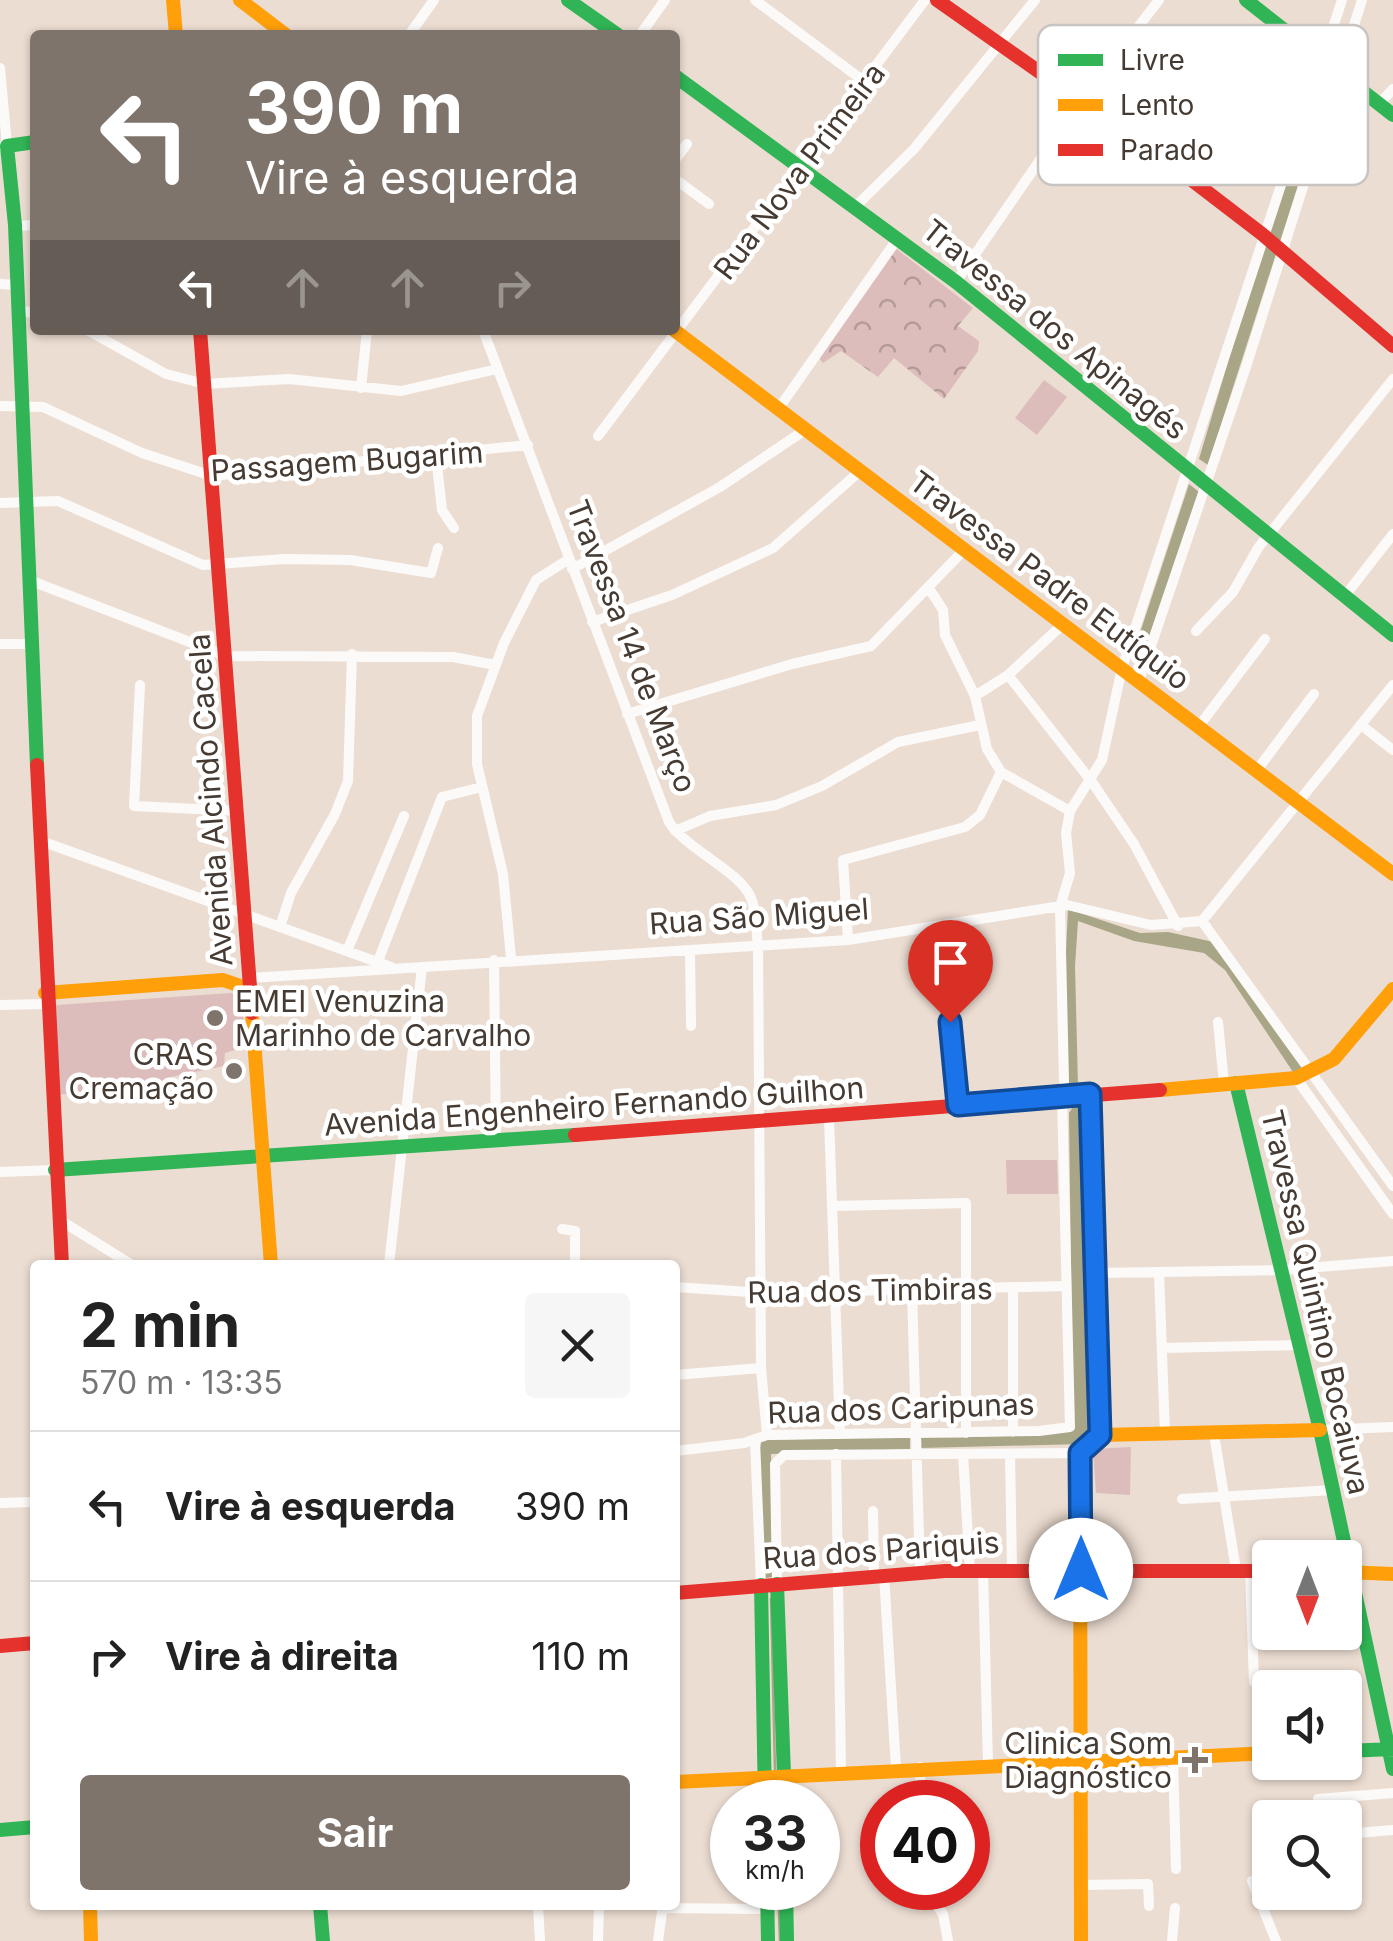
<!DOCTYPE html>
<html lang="pt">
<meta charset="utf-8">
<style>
body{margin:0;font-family:Inter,sans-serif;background:#f6f6f6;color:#222;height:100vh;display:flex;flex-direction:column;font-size:38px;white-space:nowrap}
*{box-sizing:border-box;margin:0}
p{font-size:32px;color:#767676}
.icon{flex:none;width:55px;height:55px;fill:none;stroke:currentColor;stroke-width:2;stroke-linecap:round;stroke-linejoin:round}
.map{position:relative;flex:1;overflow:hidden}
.panel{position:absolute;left:30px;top:1260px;width:650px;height:650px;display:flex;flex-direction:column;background:#fff;border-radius:10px;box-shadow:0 2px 8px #0004}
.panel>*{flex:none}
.hud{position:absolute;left:30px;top:30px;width:650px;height:305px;border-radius:10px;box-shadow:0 2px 8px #0004;background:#7f746b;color:#fff;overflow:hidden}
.needle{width:65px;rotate:180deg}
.tools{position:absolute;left:1252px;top:1540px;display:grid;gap:20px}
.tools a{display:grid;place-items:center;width:110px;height:110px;border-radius:10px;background:#fff;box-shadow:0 2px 8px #0004;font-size:50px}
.speed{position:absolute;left:710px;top:1780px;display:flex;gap:20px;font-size:50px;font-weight:700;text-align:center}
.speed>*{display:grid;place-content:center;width:130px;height:130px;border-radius:50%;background:#fff;box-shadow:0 2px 8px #0004;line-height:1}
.speed small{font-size:25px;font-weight:400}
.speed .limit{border:15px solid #d22;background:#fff;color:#111}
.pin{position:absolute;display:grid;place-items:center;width:85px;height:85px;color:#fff;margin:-102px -42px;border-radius:50% 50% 50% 0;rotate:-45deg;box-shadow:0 0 10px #0007}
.pin .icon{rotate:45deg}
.me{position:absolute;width:110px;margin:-55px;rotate:0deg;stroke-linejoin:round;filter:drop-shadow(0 0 8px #0008)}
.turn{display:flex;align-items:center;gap:35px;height:210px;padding:0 50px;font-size:45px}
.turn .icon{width:130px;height:130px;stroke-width:2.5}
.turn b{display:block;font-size:70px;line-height:85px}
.lanes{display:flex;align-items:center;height:95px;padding:0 50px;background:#0003;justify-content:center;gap:50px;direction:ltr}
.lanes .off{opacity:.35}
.round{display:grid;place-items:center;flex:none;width:105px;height:105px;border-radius:10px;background:#f6f6f6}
.head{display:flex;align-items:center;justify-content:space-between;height:170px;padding:0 50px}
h1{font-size:60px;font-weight:700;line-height:75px}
.cta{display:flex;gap:20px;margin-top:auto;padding:20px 50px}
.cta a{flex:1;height:115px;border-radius:10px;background:#7f746b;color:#fff;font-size:40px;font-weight:700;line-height:115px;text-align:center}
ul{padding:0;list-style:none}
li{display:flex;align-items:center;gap:30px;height:150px;padding:0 50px;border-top:2px solid #e0e0e0}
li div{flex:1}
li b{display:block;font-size:38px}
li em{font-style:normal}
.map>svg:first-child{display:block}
.forest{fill:url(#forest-crowns)}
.green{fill:#dcbdbb}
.water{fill:#a8a686}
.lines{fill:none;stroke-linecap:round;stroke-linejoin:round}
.stream{stroke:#a8a686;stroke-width:2.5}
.street{stroke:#fcfaf8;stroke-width:10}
.fast{stroke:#30b455;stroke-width:14}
.slow{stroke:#ff9f0a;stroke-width:14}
.jam{stroke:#e5322d;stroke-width:14}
.route-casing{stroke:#114b97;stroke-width:25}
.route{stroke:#1a73e8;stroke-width:18}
.poi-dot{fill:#7f746b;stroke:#fff;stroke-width:4}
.labels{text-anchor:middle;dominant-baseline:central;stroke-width:9;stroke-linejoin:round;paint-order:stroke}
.street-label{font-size:30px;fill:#453b33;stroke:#fff}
.poi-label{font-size:30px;fill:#453b33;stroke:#fff;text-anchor:end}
.key{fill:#fff;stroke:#c7c4c2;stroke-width:2.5}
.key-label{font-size:28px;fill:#453b33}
</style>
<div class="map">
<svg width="1393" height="1941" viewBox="0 0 1393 1941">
<defs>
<pattern id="forest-crowns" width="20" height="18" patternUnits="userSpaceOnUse" patternTransform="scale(2.5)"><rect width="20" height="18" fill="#dcbdbb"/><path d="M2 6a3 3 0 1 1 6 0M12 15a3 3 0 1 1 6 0" fill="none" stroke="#b49b99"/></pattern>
</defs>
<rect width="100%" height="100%" fill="#ecddd2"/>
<path class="forest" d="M894,247L973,308L958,326L979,341L978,351L944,399L894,358L878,377L841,351L823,363L819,358Z"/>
<path class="green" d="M1044,380L1067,397L1037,435L1015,418Z
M231,993L242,997L245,1047L225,1053L224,1066L166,1078L158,1084L57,1095L56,1005Z
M1006,1160H1057L1058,1194H1007Z
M1131,1447L1130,1495L1096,1493L1093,1449Z"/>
<path class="water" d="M1323,71L1333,77L1208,465L1199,459L1264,242Z
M1189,484L1199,492L1141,664L1132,657Z
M1068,909L1140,933L1168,932L1218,943L1306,1067L1293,1072L1225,970L1204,953L1134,941L1078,921L1075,966L1078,1086L1069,1088L1064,993Z
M1073,1107H1081L1087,1117L1095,1425L1082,1444L920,1448V1438L1007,1436L1073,1426L1069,1113Z
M910,1437V1449L771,1454L774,1577L765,1578L758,1455L762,1440Z"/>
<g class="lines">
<path class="stream" d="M771,1599L775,1771
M775,1779L776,1802
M778,1888L780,1941"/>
<path class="street" d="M755,0L865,82
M409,35L434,0
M640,35L665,0
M0,68L7,146H0
M1379,104L1393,89
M675,160L687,144
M675,179L709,204
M855,207L914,149L1035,0
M15,226L35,225
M956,282L1080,102L1159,0
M0,284L17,285
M18,309L35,314
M87,330L166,374L205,384L289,379L401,391L497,369
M483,330L669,822C687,850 740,871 751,898C757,912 756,931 758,946L761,1368L767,1435
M361,388L367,330
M0,406L43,407L142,453L212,476L528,445
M779,408L898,238
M598,436L925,0
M436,456L442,510L454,528
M0,503L58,501L203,565L285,559L350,560L431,573L438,548
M572,569L720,487L805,430
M29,580L226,656L453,657L495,665
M928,587L943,610L945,635L975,696L987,749L1001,772L1070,811
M1344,597L1393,534
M592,622L672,595L773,548L860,471
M1196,631L1233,592L1258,548L1393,379
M0,644H34
M1008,675L1092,782
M1139,681L1246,367L1362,0
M140,685L134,806L239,811
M975,696L1008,675L1062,625
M627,714L792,664L871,646L964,550
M1361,725L1393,750
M1199,726L1265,639
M1257,770L1314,694
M1092,782L1134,844L1178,926
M675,831L710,816L776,805L822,786L898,742L980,725
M41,841L391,967
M1202,921L1393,1186
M280,927L291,893L335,814L348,781L352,654
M848,940L843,860L965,827L980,815L1001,772
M690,950L691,1026
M347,951L404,816
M511,958L503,874L477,764V716L504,643L536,580L569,559
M494,960L496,1140
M378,961L442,797L482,787
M251,978L848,940L1067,905L1151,925L1202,921L1393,685
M947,990L958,1105
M0,1005L46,1004
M1218,1022L1224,1084
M1296,1078L1393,1214
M1064,1081L1060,907L1070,873L1066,833L1070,811L1102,760L1122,668L1342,0
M1090,1094L1101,1435
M829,1118L840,1434
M0,1172L55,1170
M832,1206L966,1203V1433
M60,1220L132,1265
M562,1229L575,1231V1265
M389,1265L422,967
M1095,1273L1282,1270L1393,1261
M1159,1273L1165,1434
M675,1287L764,1293L1065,1286
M1013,1288V1432
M912,1291L920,1573
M1162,1348L1300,1345
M675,1375L761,1368
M1320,1430L1393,1427
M1214,1434L1236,1570
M755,1440L761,1585
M675,1451L744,1443L767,1435L1039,1431L1070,1427L1062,1096
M836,1454L841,1771
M963,1454L970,1571
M1010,1454L1012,1569
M1182,1499L1333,1490
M0,1503L35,1502
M873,1511L874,1575
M983,1570L988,1764
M1250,1571L1254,1682
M884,1575L896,1768
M777,1584L775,1464L784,1455L1080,1453
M1173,1756L1176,1869
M920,1767L921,1802
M1318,1799L1393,1793
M1293,1811L1307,1813L1308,1818
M1345,1834L1393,1830
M1252,1881L1276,1941
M1080,1885L1148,1884L1149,1906
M924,1888L943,1914L948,1941
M538,1905L540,1941
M90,1906L109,1905
M662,1908L768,1909
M598,1941L599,1905
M658,1941L663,1905
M1172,1941L1175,1908"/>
<path class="fast" d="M568,0L618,35
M1246,0L1393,115
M675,76L956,282L1393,635
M35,142L7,146L15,225L37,765
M1236,1083L1320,1430L1393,1769
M55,1170L575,1135
M777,1584L785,1802
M761,1585L765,1802
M1345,1751L1393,1749
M0,1830L35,1827
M767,1888L768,1941
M786,1888L787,1941
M320,1905L323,1941"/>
<path class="slow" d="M173,0L176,35
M240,0L286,35
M674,330L1393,874
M45,993L223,980L252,990
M252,1013L271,1265
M1160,1090L1296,1078L1334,1059L1393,989
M1345,1572L1393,1574
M675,1782L1270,1753
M90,1905L91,1941
M1081,1941L1080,1453L1101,1435L1320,1430"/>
<path class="jam" d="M937,0L1176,168L1262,234L1393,346
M200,330L252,1013
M37,765L62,1265
M575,1135L1160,1090
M675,1593L945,1571H1270
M0,1646L35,1643"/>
</g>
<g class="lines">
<defs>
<path id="route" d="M950,1022L958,1105L1090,1094L1100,1435L1080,1453L1081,1570"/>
</defs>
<use href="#route" class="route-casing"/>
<use href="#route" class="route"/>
</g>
<g class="poi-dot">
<circle cx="215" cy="1018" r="10"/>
<circle cx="234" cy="1071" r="10"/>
<path d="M1190 1745h10v10h10v10h-10v10h-10v-10h-10v-10h10z"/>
</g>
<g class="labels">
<g class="street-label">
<text transform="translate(799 171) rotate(-53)">Rua Nova Primeira</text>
<text transform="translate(1055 329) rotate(39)">Travessa dos Apinagés</text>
<text transform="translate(347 461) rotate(-4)">Passagem Bugarim</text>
<text transform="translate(1050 580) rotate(37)">Travessa Padre Eutíquio</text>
<text transform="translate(632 646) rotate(69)">Travessa 14 de Março</text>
<text transform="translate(210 800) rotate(-94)">Avenida Alcindo Cacela</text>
<text transform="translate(759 916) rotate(-4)">Rua São Miguel</text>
<text transform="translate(594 1106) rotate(-4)">Avenida Engenheiro Fernando Guilhon</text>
<text transform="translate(870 1290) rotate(-1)">Rua dos Timbiras</text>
<text transform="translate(1316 1302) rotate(77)">Travessa Quintino Bocaiuva</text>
<text transform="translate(901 1408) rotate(-2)">Rua dos Caripunas</text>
<text transform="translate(881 1550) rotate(-4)">Rua dos Pariquis</text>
</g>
<g class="poi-label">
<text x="235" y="1001" text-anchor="start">EMEI Venuzina<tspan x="235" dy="34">Marinho de Carvalho</tspan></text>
<text x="214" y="1054">CRAS<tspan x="214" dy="34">Cremação</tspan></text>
<text x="1172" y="1743">Clinica Som<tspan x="1172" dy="34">Diagnóstico</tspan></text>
</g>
</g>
<rect x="1038" y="25" width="330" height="160" rx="15" class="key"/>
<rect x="1058" y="54" width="45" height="12" fill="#30b455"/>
<rect x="1058" y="99" width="45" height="12" fill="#ff9f0a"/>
<rect x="1058" y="144" width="45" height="12" fill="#e5322d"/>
<g class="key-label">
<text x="1120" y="70">Livre</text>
<text x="1120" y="115">Lento</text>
<text x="1120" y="160">Parado</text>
</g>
</svg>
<div class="tools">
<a><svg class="needle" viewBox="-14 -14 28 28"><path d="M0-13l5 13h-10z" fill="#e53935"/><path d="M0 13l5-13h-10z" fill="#767676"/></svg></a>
<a><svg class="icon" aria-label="sound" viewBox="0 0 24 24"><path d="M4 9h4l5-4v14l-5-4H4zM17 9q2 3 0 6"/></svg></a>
<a><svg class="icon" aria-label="search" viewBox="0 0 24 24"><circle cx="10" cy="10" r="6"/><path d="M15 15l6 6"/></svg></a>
</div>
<div class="speed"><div>33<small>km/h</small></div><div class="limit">40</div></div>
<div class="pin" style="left:950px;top:1022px;background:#d93025"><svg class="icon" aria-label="arrive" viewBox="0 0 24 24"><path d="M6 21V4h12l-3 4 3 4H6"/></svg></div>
<svg class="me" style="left:1081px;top:1570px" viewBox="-20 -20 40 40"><circle r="19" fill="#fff"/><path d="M0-13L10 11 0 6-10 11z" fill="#1a73e8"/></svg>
<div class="hud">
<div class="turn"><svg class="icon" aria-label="left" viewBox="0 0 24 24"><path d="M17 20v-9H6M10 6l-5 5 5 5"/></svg><div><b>390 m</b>Vire à esquerda</div></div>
<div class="lanes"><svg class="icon" aria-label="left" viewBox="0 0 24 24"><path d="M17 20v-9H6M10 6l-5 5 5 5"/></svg><svg class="icon off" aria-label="ahead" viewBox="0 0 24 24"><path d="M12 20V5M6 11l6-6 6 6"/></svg><svg class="icon off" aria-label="ahead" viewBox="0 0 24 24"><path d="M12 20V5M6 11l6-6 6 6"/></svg><svg class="icon off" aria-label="right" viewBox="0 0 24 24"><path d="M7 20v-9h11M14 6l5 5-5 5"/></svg></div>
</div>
<section class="panel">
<div class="head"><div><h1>2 min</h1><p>570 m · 13:35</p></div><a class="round"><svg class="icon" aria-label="close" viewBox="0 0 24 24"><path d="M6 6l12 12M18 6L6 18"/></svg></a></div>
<ul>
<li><svg class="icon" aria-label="left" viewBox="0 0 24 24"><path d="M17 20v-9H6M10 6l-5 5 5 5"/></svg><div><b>Vire à esquerda</b></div><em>390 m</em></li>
<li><svg class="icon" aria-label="right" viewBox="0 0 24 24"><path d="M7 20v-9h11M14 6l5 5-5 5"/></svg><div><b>Vire à direita</b></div><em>110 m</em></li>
</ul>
<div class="cta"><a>Sair</a></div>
</section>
</div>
